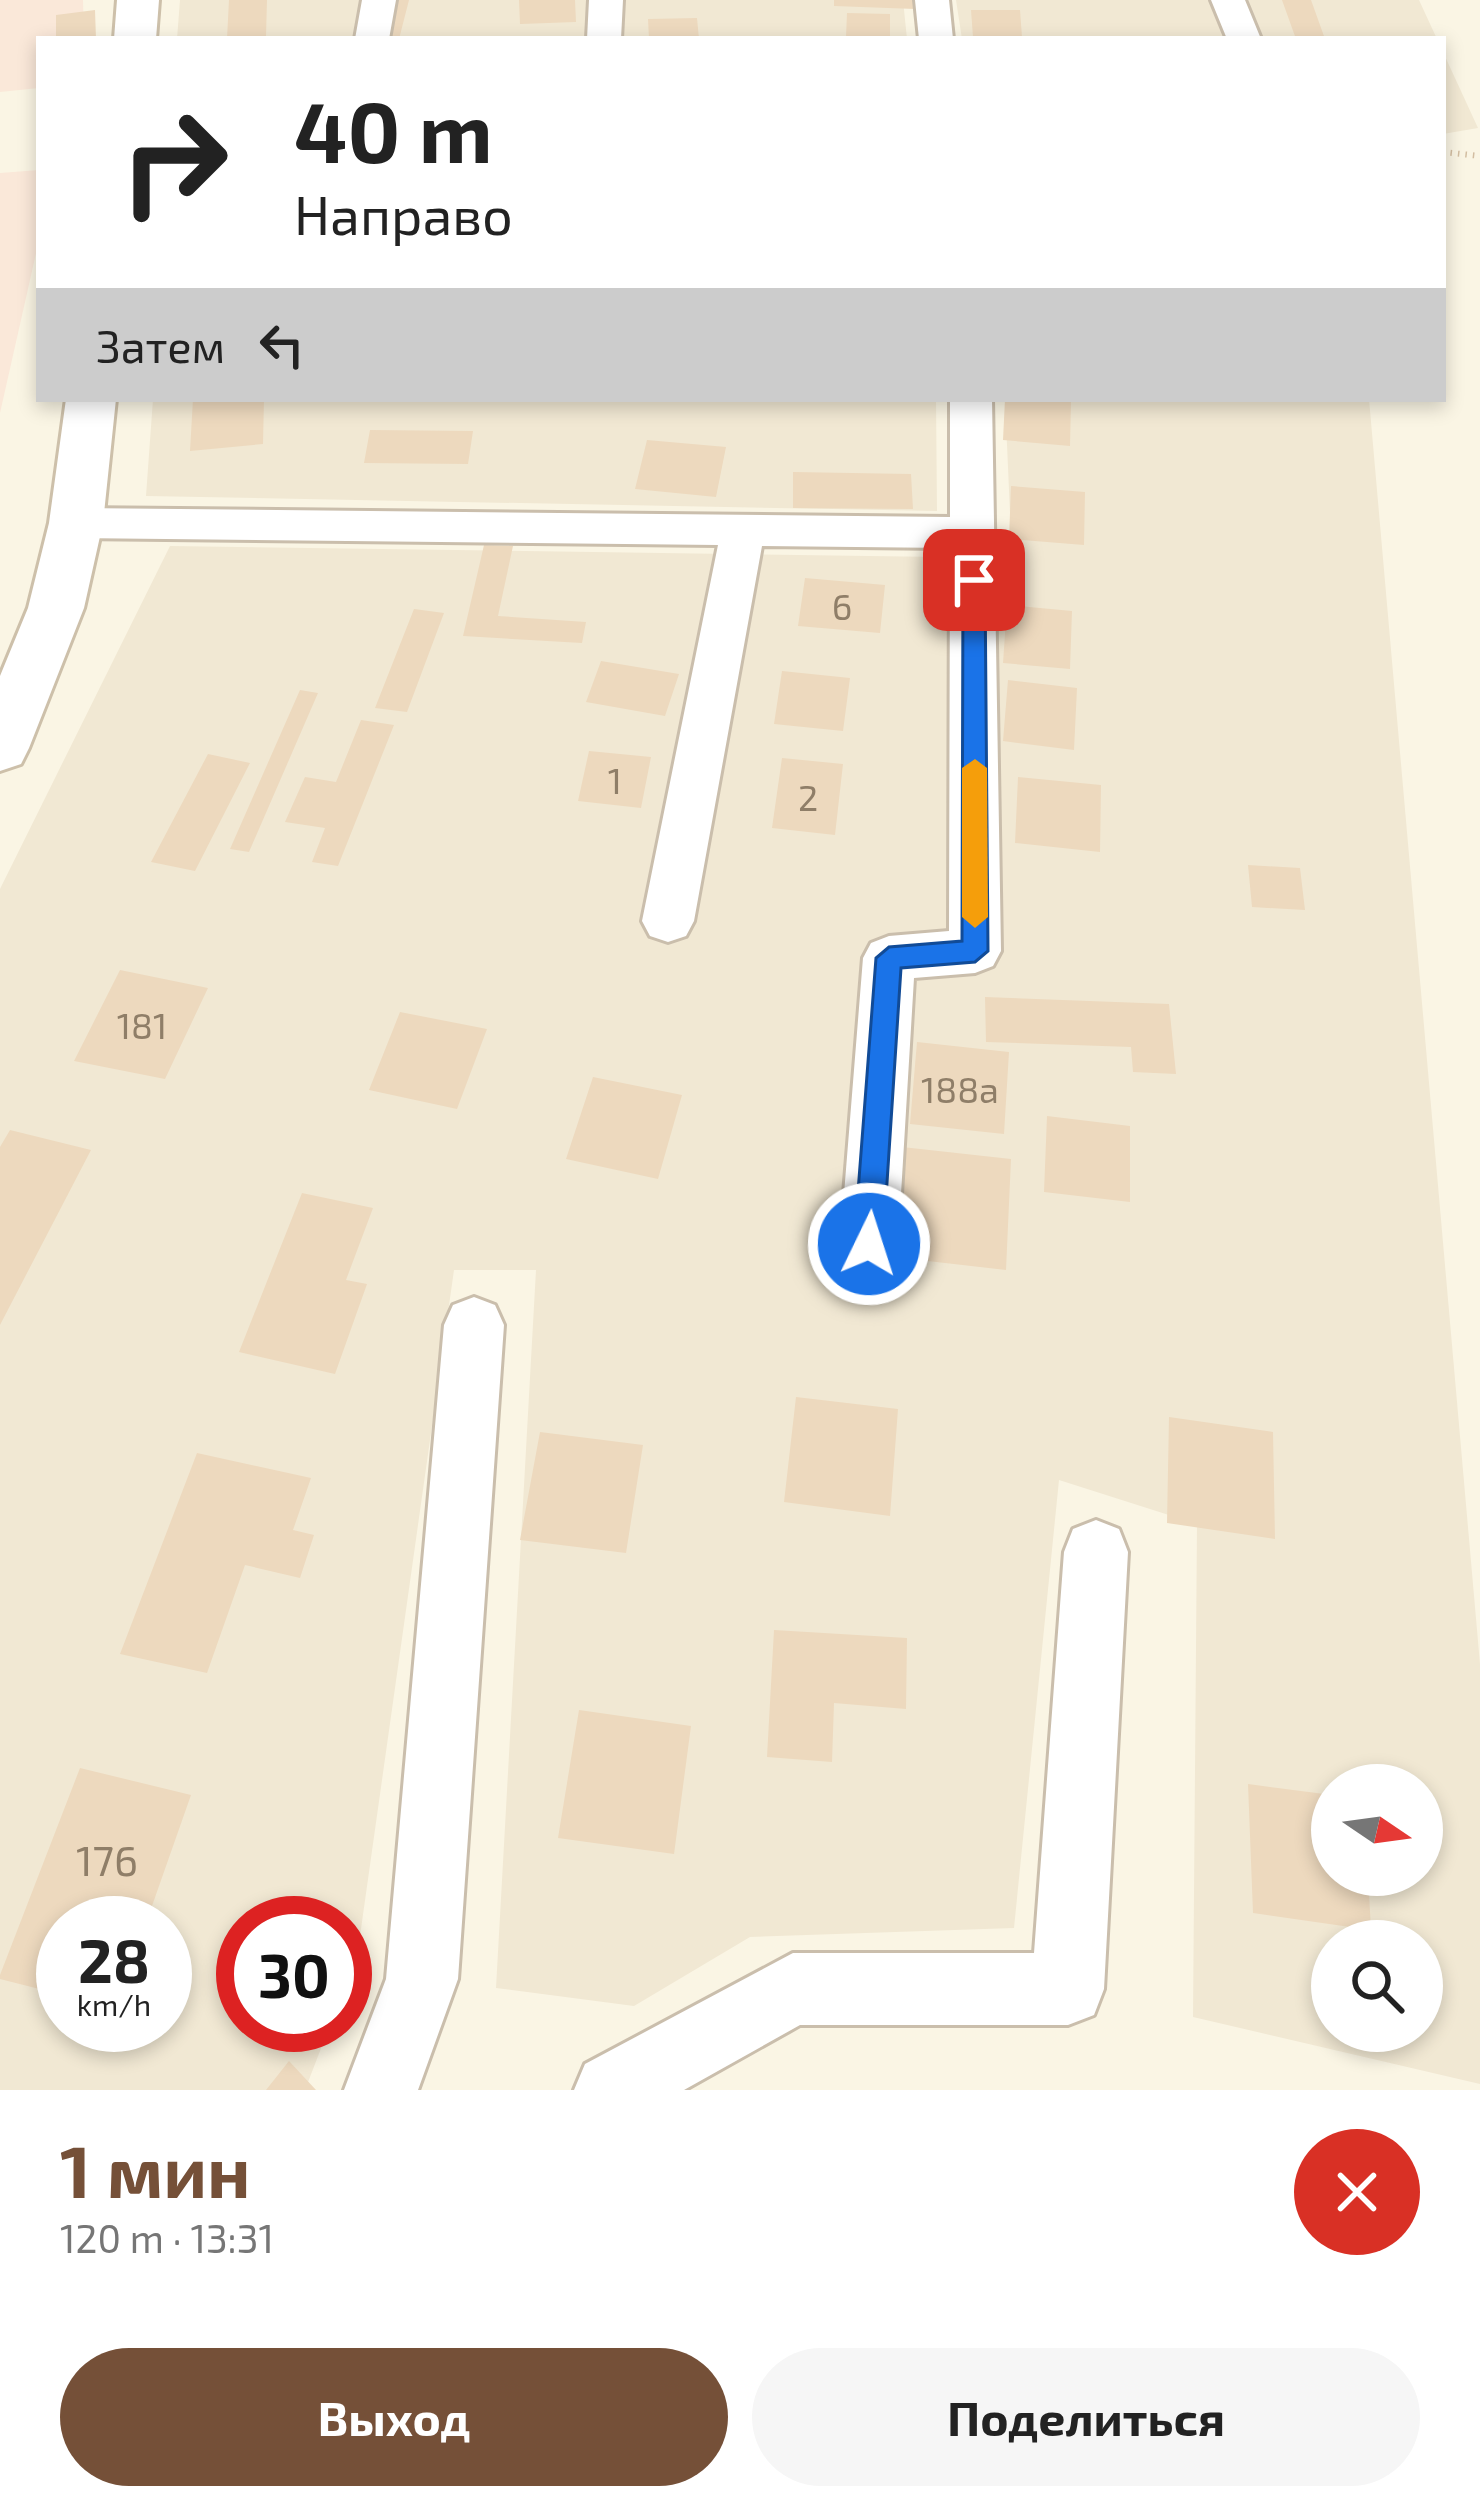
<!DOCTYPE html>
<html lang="ru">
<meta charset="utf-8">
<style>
body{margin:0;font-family:"Exo 2",sans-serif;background:#f6f6f6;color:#222;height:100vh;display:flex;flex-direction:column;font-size:45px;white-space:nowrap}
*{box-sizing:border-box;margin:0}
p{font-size:39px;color:#767676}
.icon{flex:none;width:66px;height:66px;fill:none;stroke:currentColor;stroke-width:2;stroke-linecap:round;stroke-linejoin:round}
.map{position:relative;height:2090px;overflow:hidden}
.details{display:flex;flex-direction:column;background:#fff;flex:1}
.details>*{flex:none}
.banner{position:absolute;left:36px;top:36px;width:1410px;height:366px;border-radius:0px;box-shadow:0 6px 18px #0003;background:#fff;color:#222;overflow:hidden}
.needle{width:78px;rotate:103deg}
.fabs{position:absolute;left:1311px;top:1764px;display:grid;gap:24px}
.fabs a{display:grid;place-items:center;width:132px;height:132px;border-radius:50%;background:#fff;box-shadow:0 6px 18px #0003;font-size:60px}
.speed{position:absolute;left:36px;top:1896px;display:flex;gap:24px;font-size:60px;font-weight:700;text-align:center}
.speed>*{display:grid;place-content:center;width:156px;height:156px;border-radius:50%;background:#fff;box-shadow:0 6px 18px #0003;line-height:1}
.speed small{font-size:30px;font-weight:400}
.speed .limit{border:18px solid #d22;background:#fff;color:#111}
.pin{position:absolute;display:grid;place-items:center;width:102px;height:102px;color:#fff;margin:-51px;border-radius:24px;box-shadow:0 6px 18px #0006}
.me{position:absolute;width:132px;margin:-66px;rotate:4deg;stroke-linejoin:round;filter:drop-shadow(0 0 9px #0008)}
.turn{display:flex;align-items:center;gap:42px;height:252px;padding:0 60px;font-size:54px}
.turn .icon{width:156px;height:156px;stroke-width:2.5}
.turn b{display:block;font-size:84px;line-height:102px}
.then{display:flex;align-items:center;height:114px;padding:0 60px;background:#0003;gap:24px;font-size:45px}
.round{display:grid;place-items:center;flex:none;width:126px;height:126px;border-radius:63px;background:#f6f6f6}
.head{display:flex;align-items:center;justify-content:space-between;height:204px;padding:0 60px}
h1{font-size:72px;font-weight:700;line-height:90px;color:#755038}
.primary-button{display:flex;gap:24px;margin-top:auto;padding:24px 60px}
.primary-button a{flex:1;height:138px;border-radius:72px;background:#755038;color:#fff;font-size:48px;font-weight:700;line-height:138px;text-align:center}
.primary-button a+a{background:#f6f6f6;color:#222}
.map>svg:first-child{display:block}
.residential{fill:#f1e8d3;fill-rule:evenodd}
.commercial{fill:#fae8d9}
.building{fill:#edd9be}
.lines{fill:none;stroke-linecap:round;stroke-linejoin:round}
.street-casing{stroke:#cabeac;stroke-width:6}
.secondary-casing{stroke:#cdc0aa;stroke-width:6}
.path{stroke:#d2bda1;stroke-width:6;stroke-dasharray:1.5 6;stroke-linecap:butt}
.street{fill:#fff;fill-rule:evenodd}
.secondary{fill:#fff;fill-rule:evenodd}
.route{fill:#1a73e8;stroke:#114b97;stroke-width:3}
.slow{fill:#f59e0b}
.labels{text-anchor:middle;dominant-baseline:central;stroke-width:10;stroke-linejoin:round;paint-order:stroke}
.number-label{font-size:36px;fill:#8f7e68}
.near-number-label{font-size:42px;fill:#8f7e68}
</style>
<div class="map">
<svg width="1480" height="2090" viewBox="0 0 1480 2090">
<rect width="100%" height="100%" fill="#faf5e4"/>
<path class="residential" d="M180,0H903L907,39H177Z
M956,0H1419L1437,39H962Z
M1443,52L1478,128L1443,134Z
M153,399H936L937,511L146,496Z
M1005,399H1369L1480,1664V2084L1193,2017L1197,1524L1059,1480L1014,1928L750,1937L634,2006L496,1988L536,1270H454L358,1950L345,1985V1923H243V2025H330L305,2090H0V889L170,546L1012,558ZM1332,1785H1422V1875H1332ZM63,1923H165V2025H63ZM1332,1941H1422V2031H1332Z"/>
<path class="commercial" d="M0,0H83L84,39H39V88L0,92Z
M39,170V240L0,413V173Z"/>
<path class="building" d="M229,0H267L266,36L227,39Z
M386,0H409L399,39H376Z
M519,0H575L576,22L520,24Z
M834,0H915V9L834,6Z
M1282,0H1311L1325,39H1296Z
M95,10L96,39H56V15Z
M971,10H1020L1022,37H973Z
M847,13L890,14V39L846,37Z
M697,18L699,39H649L648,19Z
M193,399H264L263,444L190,451Z
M1005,399L1071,401L1070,446L1003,440Z
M370,430L473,431L468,464L364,463Z
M647,440L726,447L716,497L635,489Z
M793,472L911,474L913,509L793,508Z
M1011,486L1085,492L1084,545L1009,539Z
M484,545L513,546L498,616L586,622L582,643L463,636Z
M805,578L885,585L880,633L798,626Z
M1007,605L1072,611L1070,669L1003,663Z
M414,609L444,613L407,712L375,708Z
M601,661L679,674L665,716L586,702Z
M782,671L850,678L843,731L774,724Z
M1008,680L1077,688L1074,750L1003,741Z
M300,690L318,693L249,852L230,849Z
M361,720L394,725L338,866L312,862L325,828L285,822L305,777L336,782Z
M589,751L651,757L641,808L578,801Z
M208,754L250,763L195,871L151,862Z
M782,758L843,764L835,835L772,828Z
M1018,777L1101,785L1100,852L1015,843Z
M1248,865L1300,868L1305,910L1252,907Z
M120,970L208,988L165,1079L74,1061Z
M985,997L1169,1004L1176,1074L1133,1072L1131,1047L986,1042Z
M400,1012L487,1029L457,1109L369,1090Z
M917,1042L1009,1052L1004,1134L910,1124Z
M593,1077L682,1095L658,1179L566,1159Z
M1047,1116L1130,1126V1202L1044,1192Z
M10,1130L91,1150L0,1325V1147Z
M893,1146L1011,1159L1006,1270L884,1256Z
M302,1193L373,1208L346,1280L367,1284L335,1374L239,1352Z
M796,1397L898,1409L890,1516L784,1502Z
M1169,1417L1273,1432L1275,1539L1167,1523Z
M540,1432L643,1445L626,1553L520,1540Z
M197,1453L311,1478L293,1530L314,1535L300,1578L245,1565L207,1673L120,1654Z
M774,1630L907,1638L906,1709L834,1703L832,1762L767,1757Z
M579,1710L691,1726L674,1854L558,1838Z
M80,1768L191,1795L146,1923H63V1995L0,1979V1975Z
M1248,1784L1332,1795V1875H1368L1371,1930L1253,1913Z
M289,2061L316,2090H266Z"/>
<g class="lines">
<defs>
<path id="street" d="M362,0H396L389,39H355Z
M589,0H623L621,39H587Z
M915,0H949L953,39H919Z
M1211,0H1245L1261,39H1227Z
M950,399H992L1001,951L993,966L975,973L914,978L898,1244L889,1263L869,1271L849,1263L840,1244L863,958L871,943L889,936L949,931L950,548L762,546L694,921L686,936L668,942L650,936L642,921L718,545L76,538L61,534L54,523L61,512L76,508L950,517Z
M474,1297L495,1305L504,1325L458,1979L418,2090H344L386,1979L444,1325L453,1305Z
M1096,1520L1119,1529L1128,1552L1104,1989L1094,2015L1068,2025H800L684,2090H574L585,2064L793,1953H1034L1064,1552L1073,1529Z"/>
<path id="secondary" d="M117,0H159L156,39H114Z
M66,399H116L103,523L84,608L29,748L21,764L0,771V676L28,608L49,523Z"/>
</defs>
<use href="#street" class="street-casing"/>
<use href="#secondary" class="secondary-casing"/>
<path class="path" d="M1443,152L1480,156"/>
<use href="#street" class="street"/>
<use href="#secondary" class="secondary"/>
</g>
<path class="route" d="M974,571L985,580L988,951L975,962L901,968L883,1244L879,1254L869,1258L858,1254L854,1244L876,958L889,947L962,941L963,580Z"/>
<path class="slow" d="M975,759L987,768L988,917L975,928L962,917V768Z"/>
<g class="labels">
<g class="number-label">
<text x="842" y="605">6</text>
<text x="615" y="779">1</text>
<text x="808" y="796">2</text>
<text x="142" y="1024">181</text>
<text x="960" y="1088">188а</text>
</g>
<g class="near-number-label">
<text x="107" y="1859">176</text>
</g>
</g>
</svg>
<div class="fabs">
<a><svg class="needle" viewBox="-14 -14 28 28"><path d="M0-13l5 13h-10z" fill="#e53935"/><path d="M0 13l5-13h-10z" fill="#767676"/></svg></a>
<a><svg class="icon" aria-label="search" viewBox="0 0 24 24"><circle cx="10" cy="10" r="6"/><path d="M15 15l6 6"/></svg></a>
</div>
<div class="speed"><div>28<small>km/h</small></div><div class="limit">30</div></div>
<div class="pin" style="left:974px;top:580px;background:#d93025"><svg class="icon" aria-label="arrive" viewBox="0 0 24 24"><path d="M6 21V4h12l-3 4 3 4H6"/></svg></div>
<svg class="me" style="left:869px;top:1244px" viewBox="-20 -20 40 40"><circle r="17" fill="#1a73e8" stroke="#fff" stroke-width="3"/><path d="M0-11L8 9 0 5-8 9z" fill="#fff"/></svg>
<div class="banner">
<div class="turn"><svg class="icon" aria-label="right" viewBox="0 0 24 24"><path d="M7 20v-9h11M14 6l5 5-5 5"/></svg><div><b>40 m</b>Направо</div></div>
<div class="then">Затем<svg class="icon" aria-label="left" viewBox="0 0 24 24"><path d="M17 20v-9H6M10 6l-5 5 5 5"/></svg></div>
</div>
</div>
<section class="details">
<div class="head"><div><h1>1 мин</h1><p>120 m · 13:31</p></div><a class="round" style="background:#d93025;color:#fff"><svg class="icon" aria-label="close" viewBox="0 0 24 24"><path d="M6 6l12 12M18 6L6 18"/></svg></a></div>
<div class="primary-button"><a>Выход</a><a>Поделиться</a></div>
</section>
